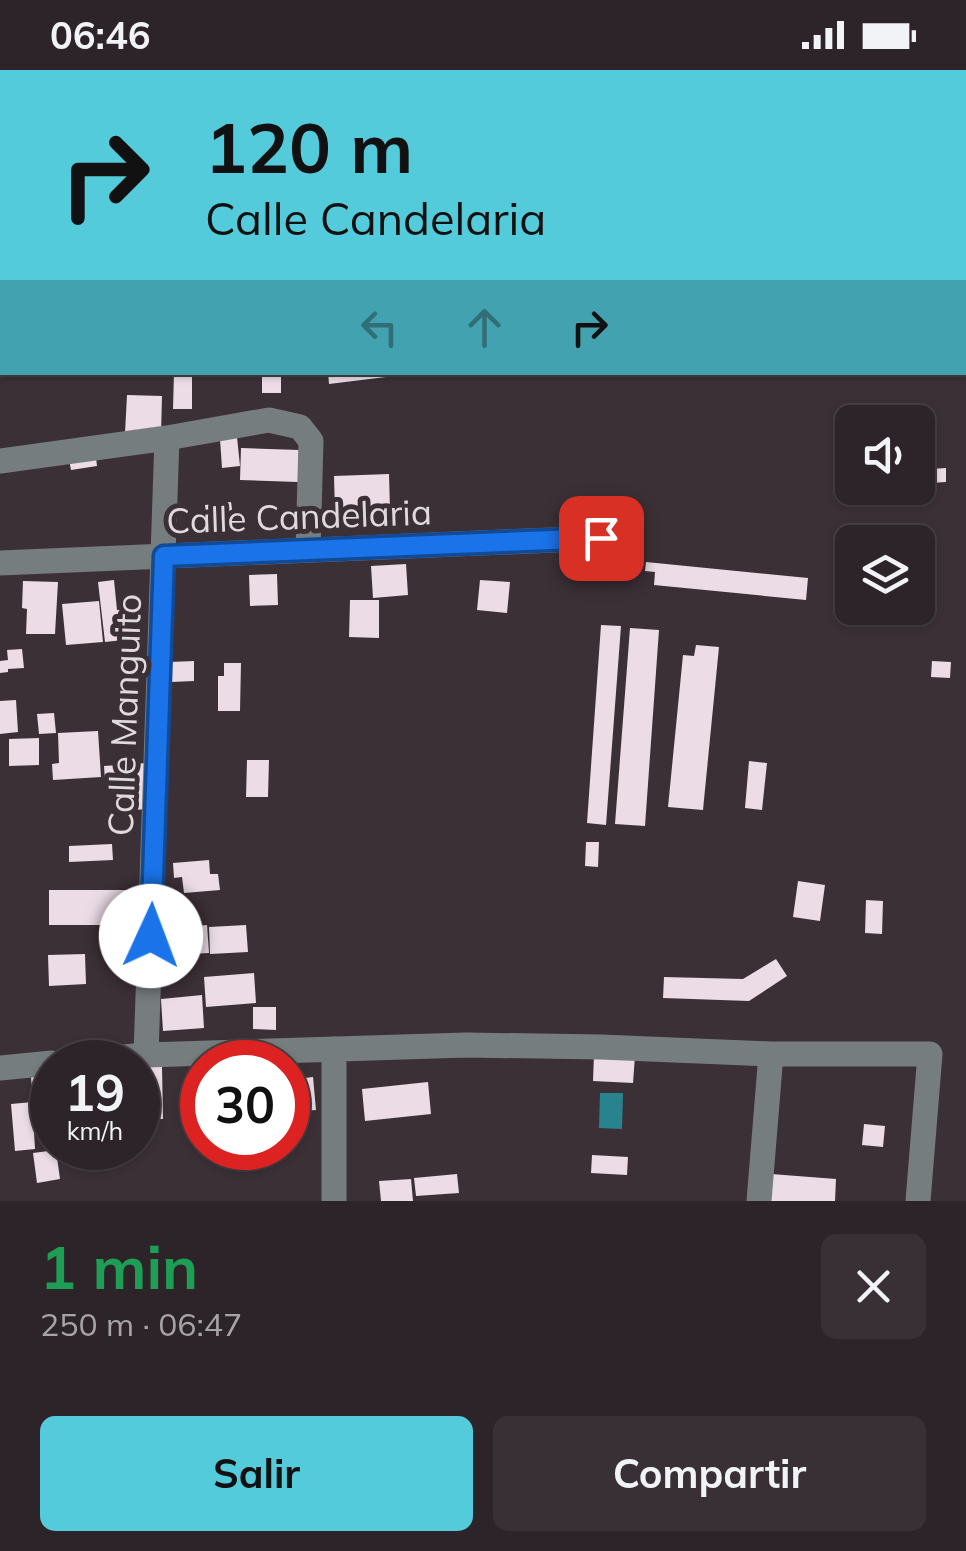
<!DOCTYPE html>
<html lang="es">
<meta charset="utf-8">
<style>
body{margin:0;font-family:Mulish,sans-serif;background:#393035;color:#f1f3f6;height:100vh;display:flex;flex-direction:column;font-size:38px;white-space:nowrap}
*{box-sizing:border-box;margin:0}
p{font-size:32px;color:#a7a4a8}
.icon{flex:none;width:55px;height:55px;fill:none;stroke:currentColor;stroke-width:2;stroke-linecap:round;stroke-linejoin:round}
.map{position:relative;height:1131px;overflow:hidden}
.drawer{display:flex;flex-direction:column;background:#2d2429;flex:1}
.drawer>*{flex:none}
.top-card{position:absolute;left:0px;top:0px;width:968px;height:305px;box-shadow:0 2px 8px #0004,0 0 0 2px #484146;background:#53cbdb;color:#111;overflow:hidden}
.tools{position:absolute;left:835px;top:335px;display:grid;gap:20px}
.tools a{display:grid;place-items:center;width:100px;height:100px;border-radius:15px;background:#2d2429;box-shadow:0 2px 8px #0004,0 0 0 2px #484146;font-size:50px}
.speed{position:absolute;left:30px;top:970px;display:flex;gap:20px;font-size:50px;font-weight:700;text-align:center}
.speed>*{display:grid;place-content:center;width:130px;height:130px;border-radius:50%;background:#2d2429;box-shadow:0 2px 8px #0004,0 0 0 2px #484146;line-height:1}
.speed small{font-size:25px;font-weight:400}
.speed .limit{border:15px solid #d22;background:#fff;color:#111}
.pin{position:absolute;display:grid;place-items:center;width:85px;height:85px;color:#fff;margin:-42px;border-radius:20px;box-shadow:0 5px 15px #0006}
.me{position:absolute;width:110px;margin:-55px;rotate:2deg;stroke-linejoin:round;filter:drop-shadow(0 0 8px #0008)}
.turn{display:flex;align-items:center;gap:35px;height:210px;padding:0 40px;font-size:45px}
.turn .icon{width:130px;height:130px;stroke-width:2.5}
.turn b{display:block;font-size:70px;line-height:85px}
.lanes{display:flex;align-items:center;height:95px;padding:0 40px;background:#0003;justify-content:center;gap:50px;direction:ltr}
.lanes .off{opacity:.35}
.round{display:grid;place-items:center;flex:none;width:105px;height:105px;border-radius:15px;background:#393035}
.head{display:flex;align-items:center;justify-content:space-between;height:170px;padding:0 40px}
h1{font-size:60px;font-weight:700;line-height:75px;color:#1e9e55}
.button{display:flex;gap:20px;margin-top:auto;padding:20px 40px}
.button a{flex:1;height:115px;border-radius:15px;background:#53cbdb;color:#111;font-size:40px;font-weight:700;line-height:115px;text-align:center}
.button a+a{background:#393035;color:#f1f3f6}
.status{display:flex;justify-content:space-between;align-items:center;height:70px;padding:0 50px;background:#2d2429;direction:ltr}
.status svg{height:28px;fill:currentColor}
.map>svg:first-child{display:block}
.water{fill:#28838f}
.building{fill:#ebdce5}
.lines{fill:none;stroke-linecap:round;stroke-linejoin:round}
.minor{stroke:#767d7f;stroke-width:25}
.route-casing{stroke:#114b97;stroke-width:25}
.route{stroke:#1a73e8;stroke-width:18}
.labels{text-anchor:middle;dominant-baseline:central;stroke-width:10;stroke-linejoin:round;paint-order:stroke}
.street-label{font-size:35px;fill:#e0d9dd;stroke:#3c3037}
</style>
<div class="status"><b>06:46</b><svg viewBox="0 0 49 12"><path d="M0 12V9h3v3zM5 12V6h3v6zM10 12V3h3v9zM15 12V0h3v12zM26 1h20v11H26zM47 4h2v5h-2z"/></svg></div>
<div class="map">
<svg width="966" height="1131" viewBox="0 0 966 1131">
<rect width="100%" height="100%" fill="#3c3037"/>
<path class="water" d="M600,1023H623L622,1059L599,1058Z"/>
<path class="building" d="M174,302H192V339H173Z
M262,302H281V323H262Z
M328,302H385L386,307L329,314Z
M127,325L162,326L161,364L125,363Z
M237,367L240,396L222,398L220,369Z
M241,378L299,380L298,412L240,410Z
M95,380L97,396L71,400L68,384Z
M946,398V412L930,413V399Z
M389,404L390,440L335,442L334,406Z
M231,432L234,453L208,457L205,435Z
M646,492L808,508L806,530L654,515L655,502L645,501Z
M406,494L408,525L373,528L371,496Z
M277,504L278,535L250,536L249,505Z
M114,510L117,540L128,539L132,569L105,572L98,512Z
M480,510L510,512L507,543L477,540Z
M23,511L58,512L55,564H26L27,539L22,538Z
M350,530H379V568L349,567Z
M99,531L103,572L66,575L62,534Z
M601,555L621,556L606,755L587,753Z
M630,558L659,560L645,756L615,754Z
M696,575L719,577L703,740L668,737L683,585L694,586Z
M22,579L24,598L8,599V602L0,603V591L8,590L7,580Z
M194,591V611L171,612L170,592Z
M932,591L951,592L950,608L931,607Z
M224,593H241L240,641H218V606H224Z
M16,630L18,662L0,664V631Z
M54,643L56,663L39,664L37,644Z
M98,661L101,707L53,710L52,694L59,693L58,663Z
M39,668V695L9,696V669Z
M247,690H269L268,727H246Z
M749,691L767,693L762,740L745,738Z
M147,693L149,739L131,740L130,710L105,711L104,696Z
M586,772H599L598,797L585,796Z
M112,774L113,790L69,792V776Z
M209,790L210,804H218L220,820L184,823L182,807L174,808L173,793Z
M798,811L825,815L820,851L793,847Z
M49,820H139V844H104V855H49Z
M866,830L883,831L882,864L865,863Z
M207,855L209,883L171,885L169,858Z
M246,855L248,882L210,884L209,857Z
M85,884L86,914L49,916L48,885Z
M776,889L787,906L749,931L663,928L664,907L743,909Z
M254,903L256,933L206,937L204,907Z
M202,925L204,958L163,961L161,929Z
M253,937H276V960L253,959Z
M594,984L635,986L633,1013L593,1011Z
M138,997H162L163,1049H138Z
M202,1002V1046H197L193,1003Z
M52,1005V1060L34,1062L35,1079L15,1081L11,1034L33,1032L31,1007Z
M313,1007L316,1040L288,1042V1010Z
M428,1012L431,1044L365,1051L362,1019Z
M864,1054L885,1056L883,1077L862,1075Z
M56,1080L60,1109L37,1113L33,1083Z
M592,1085L628,1087L627,1105L591,1103Z
M457,1104L459,1123L416,1126L414,1108Z
M771,1104L836,1109L835,1131H769Z
M411,1109L413,1131H381L379,1111Z"/>
<g class="lines">
<path class="minor" d="M0,391L167,368L269,350L300,357L311,371L308,480
M0,493L601,468
M334,979V1131
M146,985L167,368
M63,992L146,985L466,975L601,977L771,984H930L918,1131
M0,998L52,993
M759,1131L771,984"/>
</g>
<g class="lines">
<defs>
<path id="route" d="M151,866L164,486L601,468"/>
</defs>
<use href="#route" class="route-casing"/>
<use href="#route" class="route"/>
</g>
<g class="labels">
<g class="street-label">
<text transform="translate(299 446) rotate(-2)">Calle Candelaria</text>
<text transform="translate(124 645) rotate(-88)">Calle Manguito</text>
</g>
</g>
</svg>
<div class="tools">
<a><svg class="icon" aria-label="sound" viewBox="0 0 24 24"><path d="M4 9h4l5-4v14l-5-4H4zM17 9q2 3 0 6"/></svg></a>
<a><svg class="icon" aria-label="layers" viewBox="0 0 24 24"><path d="M12 4l9 5-9 5-9-5zM3 14l9 5 9-5"/></svg></a>
</div>
<div class="speed"><div>19<small>km/h</small></div><div class="limit">30</div></div>
<div class="pin" style="left:601px;top:468px;background:#d93025"><svg class="icon" aria-label="arrive" viewBox="0 0 24 24"><path d="M6 21V4h12l-3 4 3 4H6"/></svg></div>
<svg class="me" style="left:151px;top:866px" viewBox="-20 -20 40 40"><circle r="19" fill="#fff"/><path d="M0-13L10 11 0 6-10 11z" fill="#1a73e8"/></svg>
<div class="top-card">
<div class="turn"><svg class="icon" aria-label="right" viewBox="0 0 24 24"><path d="M7 20v-9h11M14 6l5 5-5 5"/></svg><div><b>120 m</b>Calle Candelaria</div></div>
<div class="lanes"><svg class="icon off" aria-label="left" viewBox="0 0 24 24"><path d="M17 20v-9H6M10 6l-5 5 5 5"/></svg><svg class="icon off" aria-label="ahead" viewBox="0 0 24 24"><path d="M12 20V5M6 11l6-6 6 6"/></svg><svg class="icon" aria-label="right" viewBox="0 0 24 24"><path d="M7 20v-9h11M14 6l5 5-5 5"/></svg></div>
</div>
</div>
<section class="drawer">
<div class="head"><div><h1>1 min</h1><p>250 m · 06:47</p></div><a class="round"><svg class="icon" aria-label="close" viewBox="0 0 24 24"><path d="M6 6l12 12M18 6L6 18"/></svg></a></div>
<div class="button"><a>Salir</a><a>Compartir</a></div>
</section>
